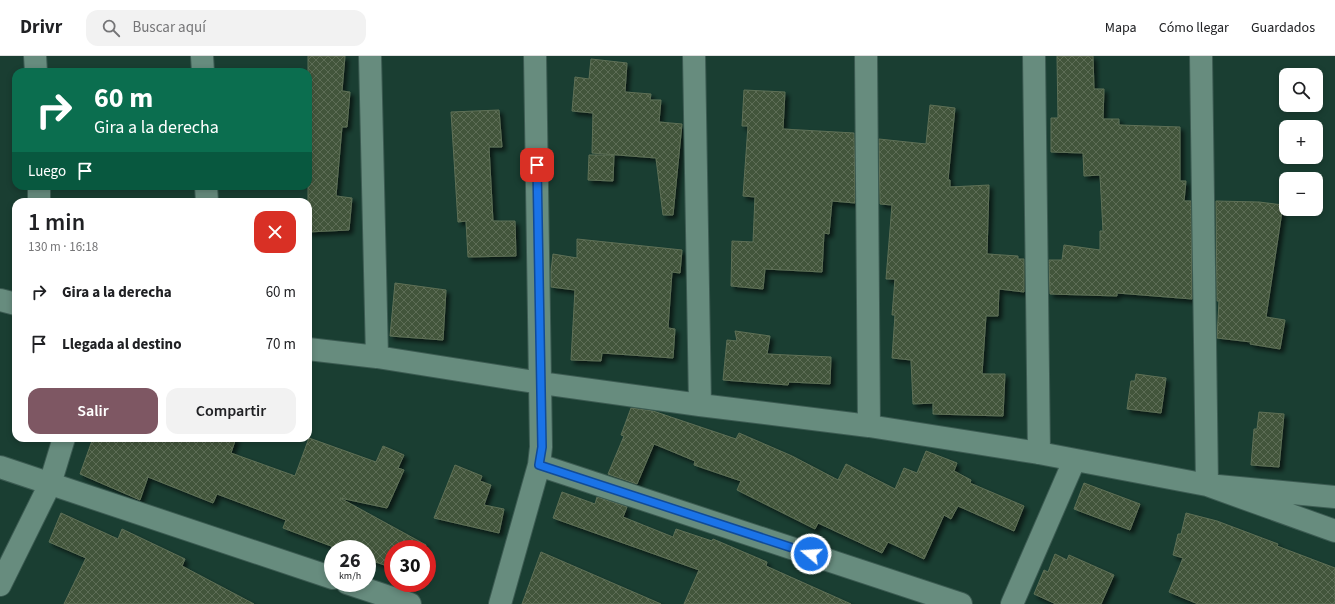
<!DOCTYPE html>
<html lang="es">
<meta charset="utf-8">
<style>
body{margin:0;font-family:"Source Sans 3",sans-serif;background:#f2f2f2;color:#202124;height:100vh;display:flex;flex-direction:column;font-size:15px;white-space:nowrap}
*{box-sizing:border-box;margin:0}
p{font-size:13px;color:#757577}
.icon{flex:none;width:22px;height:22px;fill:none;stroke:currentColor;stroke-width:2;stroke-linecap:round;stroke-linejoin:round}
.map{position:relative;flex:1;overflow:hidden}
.details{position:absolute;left:12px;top:142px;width:300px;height:244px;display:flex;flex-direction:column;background:#fff;border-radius:12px;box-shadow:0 2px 6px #0003}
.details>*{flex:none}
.hud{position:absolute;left:12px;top:12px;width:300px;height:122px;border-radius:12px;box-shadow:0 2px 6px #0003;background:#0b6e4f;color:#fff;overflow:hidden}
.controls{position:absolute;left:1279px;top:12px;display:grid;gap:8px}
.controls a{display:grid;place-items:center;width:44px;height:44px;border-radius:8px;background:#fff;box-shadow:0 2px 6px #0003;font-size:20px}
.speed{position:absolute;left:324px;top:484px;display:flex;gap:8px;font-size:20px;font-weight:700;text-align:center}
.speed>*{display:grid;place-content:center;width:52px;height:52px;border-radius:50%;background:#fff;box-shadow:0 2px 6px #0003;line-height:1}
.speed small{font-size:10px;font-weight:400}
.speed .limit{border:6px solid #d22;background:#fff;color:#111}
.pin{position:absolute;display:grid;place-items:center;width:34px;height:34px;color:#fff;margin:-17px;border-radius:8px;box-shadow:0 2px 6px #0006}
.me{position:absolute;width:44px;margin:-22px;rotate:288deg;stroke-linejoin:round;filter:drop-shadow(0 0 3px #0008)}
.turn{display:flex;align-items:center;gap:14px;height:84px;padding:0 16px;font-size:18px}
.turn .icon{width:52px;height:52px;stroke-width:2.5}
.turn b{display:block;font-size:28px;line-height:34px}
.then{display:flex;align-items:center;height:38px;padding:0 16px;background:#0003;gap:8px;font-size:15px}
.round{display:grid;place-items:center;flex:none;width:42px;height:42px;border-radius:12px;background:#f2f2f2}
.headline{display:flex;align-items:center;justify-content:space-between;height:68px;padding:0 16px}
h1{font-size:24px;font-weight:600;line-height:30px}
.primary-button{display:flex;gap:8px;margin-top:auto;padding:8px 16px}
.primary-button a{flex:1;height:46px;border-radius:12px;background:#7e5763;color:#fff;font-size:16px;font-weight:600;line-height:46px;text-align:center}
.primary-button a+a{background:#f2f2f2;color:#202124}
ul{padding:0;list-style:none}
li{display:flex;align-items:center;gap:12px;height:52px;padding:0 16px}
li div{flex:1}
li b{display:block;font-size:15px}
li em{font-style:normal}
header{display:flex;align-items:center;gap:24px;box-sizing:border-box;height:56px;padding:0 20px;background:#fff;border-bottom:1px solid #e0e0e0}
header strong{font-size:19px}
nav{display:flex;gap:22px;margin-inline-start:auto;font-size:14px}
.search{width:280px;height:36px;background:#f2f2f2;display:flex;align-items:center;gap:10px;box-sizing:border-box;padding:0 14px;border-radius:12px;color:#757577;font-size:15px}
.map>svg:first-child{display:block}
.building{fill:url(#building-cross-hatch);stroke:#5e7056;filter:url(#shadow)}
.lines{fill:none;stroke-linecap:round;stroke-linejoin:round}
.minor-casing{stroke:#3c5b52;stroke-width:24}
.minor{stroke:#678c7e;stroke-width:22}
.route-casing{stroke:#114b97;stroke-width:10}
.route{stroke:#1a73e8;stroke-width:7}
</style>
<header>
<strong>Drivr</strong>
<div class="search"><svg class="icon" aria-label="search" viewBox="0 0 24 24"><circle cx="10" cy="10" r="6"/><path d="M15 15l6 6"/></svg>Buscar aquí</div>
<nav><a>Mapa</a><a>Cómo llegar</a><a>Guardados</a></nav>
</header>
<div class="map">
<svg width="1335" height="548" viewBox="0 0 1335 548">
<defs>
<pattern id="building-cross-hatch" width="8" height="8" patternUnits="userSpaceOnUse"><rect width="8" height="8" fill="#43553b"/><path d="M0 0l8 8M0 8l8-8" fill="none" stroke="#5d6d57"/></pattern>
<filter id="shadow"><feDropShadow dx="3.5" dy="3.5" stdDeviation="2" flood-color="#0009"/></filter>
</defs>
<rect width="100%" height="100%" fill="#1a3e32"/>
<path class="building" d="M308,0H345L342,35L350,36L347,71H342L336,140L352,142L349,174L308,176Z
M1057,0H1093L1094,33H1104L1103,63H1119V69L1180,71V125H1186L1184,145H1191L1192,243L1117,237V240L1050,238L1049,204H1062L1064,189L1100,194V175H1103L1100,119L1084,120L1083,97L1051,96V62H1058Z
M591,3L627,7L625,36L651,38L650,44H661L659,66L682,68L673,159H663L656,102L592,97L593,57L572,55L575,21L589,23Z
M744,34L785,36L783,73L854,77L855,147L832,145L829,178L824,177L822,216L765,213L763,233L731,230L732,185L753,186L755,141L743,140L748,70H742Z
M930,49L955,52L948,124H950V131L989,129L987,198L1018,200V203H1024V236L999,233L998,260H986L982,318H1005L1003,360L933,358V347L913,348L911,304L892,302L895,259H892L895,223H886L892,149L880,148L879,83L926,88Z
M499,54L502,91H489L493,165H515L516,200L468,201L466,165L458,166L451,56Z
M589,99H614L613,125L588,124Z
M1216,145L1259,146L1283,149L1266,261L1285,264L1280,293L1250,288L1251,286L1217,282L1219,245H1217Z
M577,183L682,194L680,217L672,216L668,272L675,273L673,302L602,297L601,305L571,304L575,234L551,231V215L553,198L577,202Z
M395,227L446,234L443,284L390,280Z
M735,275L770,280L767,298L831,301L830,328L789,326L788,329L723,324L727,284L737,285Z
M1136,318L1166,322L1161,357L1127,353L1131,325H1135Z
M631,352L653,355L736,383L739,377L792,400L838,424L846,408L895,433L904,412L917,417L926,395L957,407L954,415L971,424L970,427L1024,450L1014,475L958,450L951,463L944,459L924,503L888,486L882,497L818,467L815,473L737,434L741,425L694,409L695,405L654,388L637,428L608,418L624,380L621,379Z
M1259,356L1284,358L1279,411L1251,409L1254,373H1257Z
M93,382H236L231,397L295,420L309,382L376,406L383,390L404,399L398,412L404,414L387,452L340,442L426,489L425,493H393V512L367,503V493H339L283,472L286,464L217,438L213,447L148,421L140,444L80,418Z
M455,409L482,420L480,425L491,429L484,449L504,453L499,477L434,462Z
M1084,427L1140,448L1130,474L1074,453Z
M562,436L595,448L597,441L627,451L623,461L673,481L676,473L712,485L713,483L767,506L766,510L851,548H684L699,514L553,462Z
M61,457L118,483L122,473L185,503L182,510L254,548H64L86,502L49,486Z
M1186,457L1217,465L1278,488L1277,490L1335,512V548H1198L1169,536L1183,502L1173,499L1178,478H1181Z
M541,496L661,548H522Z
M1055,498L1067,504L1069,499L1114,519L1101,548H1056L1034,538L1044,514L1048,516Z"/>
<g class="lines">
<defs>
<path id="minor" d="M35,0L36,16
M202,0L203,16
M370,0L377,301
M694,0L700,349
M866,0L869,370
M1034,0L1039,397
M1201,0L1207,429L1335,475
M39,130V146
M206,130L207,146
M0,244L16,248
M308,293L377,301L541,327L700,349L869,370L1039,397L1207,429L1335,441
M539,409L961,548
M0,411L333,522
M347,527L410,548
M0,529L50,428L64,382
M500,548L539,409L541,391L535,0
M1012,548L1074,405"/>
</defs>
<use href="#minor" class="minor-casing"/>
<use href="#minor" class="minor"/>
</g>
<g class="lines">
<defs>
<path id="route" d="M537,109L542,391L539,409L811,498"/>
</defs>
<use href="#route" class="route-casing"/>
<use href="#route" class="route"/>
</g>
</svg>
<div class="controls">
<a><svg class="icon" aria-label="search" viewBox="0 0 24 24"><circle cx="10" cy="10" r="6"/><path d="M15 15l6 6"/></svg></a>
<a>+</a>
<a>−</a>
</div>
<div class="speed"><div>26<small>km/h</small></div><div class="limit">30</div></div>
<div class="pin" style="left:537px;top:109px;background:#d93025"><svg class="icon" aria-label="arrive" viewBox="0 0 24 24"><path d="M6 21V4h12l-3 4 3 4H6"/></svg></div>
<svg class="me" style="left:811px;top:498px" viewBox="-20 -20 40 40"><circle r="17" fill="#1a73e8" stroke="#fff" stroke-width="3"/><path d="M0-11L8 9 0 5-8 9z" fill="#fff"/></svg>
<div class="hud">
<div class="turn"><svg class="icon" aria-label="right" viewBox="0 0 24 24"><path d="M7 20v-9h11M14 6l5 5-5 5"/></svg><div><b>60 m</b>Gira a la derecha</div></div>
<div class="then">Luego<svg class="icon" aria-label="arrive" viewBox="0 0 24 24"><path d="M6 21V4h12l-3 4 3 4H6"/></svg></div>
</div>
<section class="details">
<div class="headline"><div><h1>1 min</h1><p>130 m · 16:18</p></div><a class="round" style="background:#d93025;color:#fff"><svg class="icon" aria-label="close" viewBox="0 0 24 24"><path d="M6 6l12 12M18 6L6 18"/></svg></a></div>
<ul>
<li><svg class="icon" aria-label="right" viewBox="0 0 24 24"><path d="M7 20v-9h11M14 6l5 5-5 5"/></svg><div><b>Gira a la derecha</b></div><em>60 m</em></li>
<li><svg class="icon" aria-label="arrive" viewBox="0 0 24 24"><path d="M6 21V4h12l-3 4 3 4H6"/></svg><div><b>Llegada al destino</b></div><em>70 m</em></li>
</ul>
<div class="primary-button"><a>Salir</a><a>Compartir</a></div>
</section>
</div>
